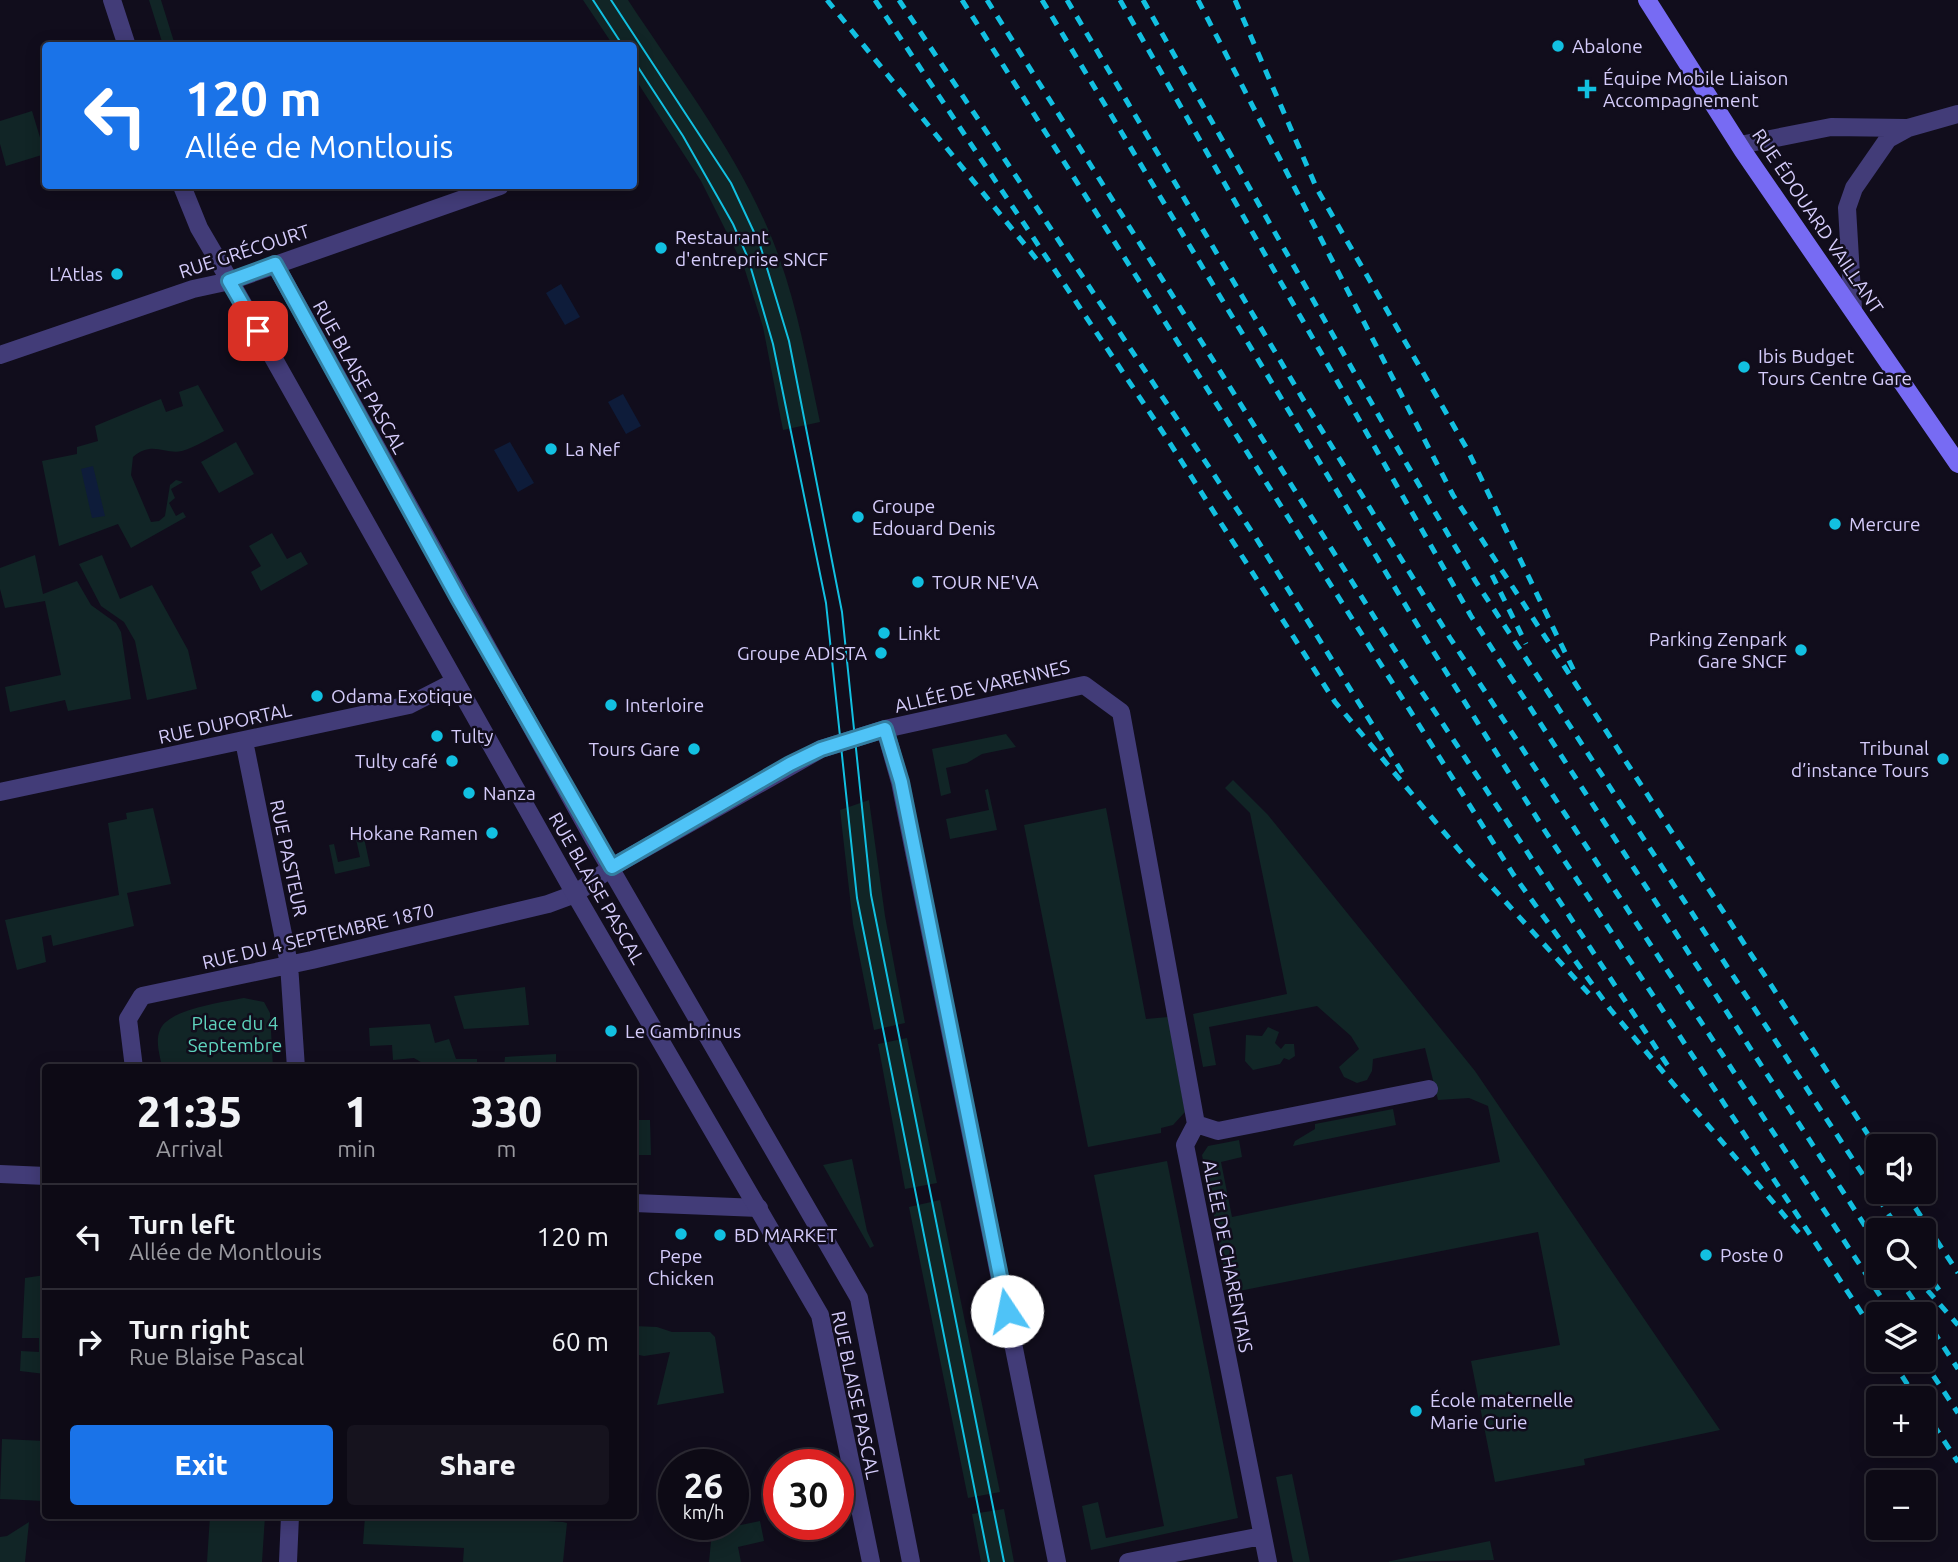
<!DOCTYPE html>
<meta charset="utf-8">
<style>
body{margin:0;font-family:Ubuntu,sans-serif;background:#16131e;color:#f1f3f6;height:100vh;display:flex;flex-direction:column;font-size:26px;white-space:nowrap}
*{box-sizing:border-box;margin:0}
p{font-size:23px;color:#9a9aa0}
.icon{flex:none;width:38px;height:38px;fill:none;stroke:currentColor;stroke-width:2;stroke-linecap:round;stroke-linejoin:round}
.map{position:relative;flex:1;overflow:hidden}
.side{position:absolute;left:42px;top:1064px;width:595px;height:455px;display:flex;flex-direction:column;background:#0d0a15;border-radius:7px;box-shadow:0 4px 18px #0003,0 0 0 2px #2d2b34}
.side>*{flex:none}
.guide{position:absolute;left:42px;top:42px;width:595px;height:147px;border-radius:7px;box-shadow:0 4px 18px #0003,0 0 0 2px #2d2b34;background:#1a73e8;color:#fff;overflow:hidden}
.buttons{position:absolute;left:1866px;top:1134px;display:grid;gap:14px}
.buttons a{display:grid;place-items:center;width:70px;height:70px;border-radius:7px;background:#0d0a15;box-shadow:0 4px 18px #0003,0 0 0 2px #2d2b34;font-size:35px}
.speed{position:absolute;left:658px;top:1449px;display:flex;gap:14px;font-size:35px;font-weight:700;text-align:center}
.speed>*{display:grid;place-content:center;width:91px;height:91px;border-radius:50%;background:#0d0a15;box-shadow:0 4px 18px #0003,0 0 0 2px #2d2b34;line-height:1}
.speed small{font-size:18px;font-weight:400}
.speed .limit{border:10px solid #d22;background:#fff;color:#111}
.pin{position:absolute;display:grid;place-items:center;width:60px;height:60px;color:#fff;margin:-30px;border-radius:14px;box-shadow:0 4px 10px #0006}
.me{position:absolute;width:77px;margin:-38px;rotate:349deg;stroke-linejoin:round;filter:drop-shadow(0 0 5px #0008)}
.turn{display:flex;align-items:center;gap:24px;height:147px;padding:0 28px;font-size:32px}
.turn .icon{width:91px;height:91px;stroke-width:2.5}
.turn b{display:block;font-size:49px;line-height:60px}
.eta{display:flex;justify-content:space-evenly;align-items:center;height:119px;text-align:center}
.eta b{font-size:42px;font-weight:800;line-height:49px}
.cta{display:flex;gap:14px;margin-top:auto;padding:14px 28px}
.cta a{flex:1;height:80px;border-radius:7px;background:#1a73e8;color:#fff;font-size:28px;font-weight:800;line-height:80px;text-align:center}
.cta a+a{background:#16131e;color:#f1f3f6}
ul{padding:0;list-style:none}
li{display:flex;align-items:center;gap:21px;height:105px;padding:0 28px;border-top:2px solid #2d2b34}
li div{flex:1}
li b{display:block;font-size:26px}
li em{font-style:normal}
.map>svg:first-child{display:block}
.green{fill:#112526}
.water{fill:#0e1c3a}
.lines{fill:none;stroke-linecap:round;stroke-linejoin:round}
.minor{stroke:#423c78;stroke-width:18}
.tertiary{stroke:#423c78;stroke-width:18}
.secondary{stroke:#776bf3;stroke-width:18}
.tram{stroke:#12c0e1;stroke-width:2}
.rail{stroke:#12c0e1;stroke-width:5;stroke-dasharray:10 9;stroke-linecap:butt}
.route-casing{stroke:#337fa1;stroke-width:18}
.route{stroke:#4fc3f7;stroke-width:12}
.poi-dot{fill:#12c0e1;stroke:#110d1c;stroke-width:2.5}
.labels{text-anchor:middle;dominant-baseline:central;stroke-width:5;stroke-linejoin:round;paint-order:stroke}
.poi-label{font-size:19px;fill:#d5ccfb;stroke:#110d1c;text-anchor:start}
.street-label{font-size:19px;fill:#d5ccfb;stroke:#110d1c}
.park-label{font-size:19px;fill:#5fd4be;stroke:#110d1c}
</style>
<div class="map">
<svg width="1958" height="1562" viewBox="0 0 1958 1562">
<rect width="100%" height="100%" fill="#110d1c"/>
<path class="green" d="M149,0H161L175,45H163Z
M583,0H628C681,81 746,164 779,257C798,310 808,366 820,422L783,430L763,327L744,267L701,181L634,77V46L613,45Z
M32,111L45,154L6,166L0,144V121Z
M198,385L224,431C211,437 196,447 182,451C165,455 152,440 133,457L131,475L151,522L159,521L165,516L170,485L176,480L183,482L171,489L175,498L169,503L176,516L183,512L186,517L131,548L118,524L59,546L42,461L77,454V447L98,441L95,426L153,402L161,399L166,412L183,406L179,392Z
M236,442L254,474L219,493L201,462Z
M272,533L287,559L301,552L308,564L261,591L251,572L261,566L249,546Z
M35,555L43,594L77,581L91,605L116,623L121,632L131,699L68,711L65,700L10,712L5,687L61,675L45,601L5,608L0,589V568Z
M102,555L120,599L152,585L188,650L197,689L147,700L135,641L124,622L101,606L79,564Z
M1006,734L1016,747L982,754L967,763L946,768L951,793L941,796L932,749Z
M1233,780L1268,815L1475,1071L1720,1430L1584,1459L1585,1465L1495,1482L1471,1361L1560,1345L1538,1232L1229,1293L1202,1155L1208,1146L1239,1140L1242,1157L1221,1162L1232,1217L1500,1162L1488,1106L1469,1098L1438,1100L1425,1048L1373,1059L1372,1071L1367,1080L1357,1083L1344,1077L1339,1067L1359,1049L1351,1036L1317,1006L1209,1027L1216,1065L1203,1067L1193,1014L1287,994L1250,813L1225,788Z
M988,789L997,830L950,839L946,819L989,810L985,790Z
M869,800L885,916L905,1023L874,1030L853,924L840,810Z
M153,808L171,884L127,893L134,926L53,946L51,935L42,937L46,962L17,970L5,920L119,895L108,823L127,819L126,813Z
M1106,808L1146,1019L1168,1017L1185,1112L1173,1125L1161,1128V1133L1088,1147L1024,825Z
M364,838L370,866L335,874L329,845L334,844L338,862L360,857L356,839Z
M525,987L529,1025L464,1029L454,996Z
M244,998L264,1002L270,1013L273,1067H162C160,1056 155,1041 160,1030C168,1009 224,1002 244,998Z
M430,1024L435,1043L449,1039L456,1059H477V1067H429L414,1058L393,1060L392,1045L370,1046L369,1028Z
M1268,1027L1279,1032L1275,1043L1281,1049L1285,1044H1294L1295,1056L1289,1060L1284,1058L1280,1064L1253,1070L1245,1061L1246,1035L1262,1036Z
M907,1038L937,1183L905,1189L878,1044Z
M556,1054V1067H504L505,1057Z
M1393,1109L1396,1125L1293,1146L1295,1141L1315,1129V1124Z
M634,1120H650L651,1155H634Z
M852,1159L867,1231L874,1246L870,1248L823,1165Z
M1167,1161L1238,1518L1091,1550L1082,1506L1098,1502L1106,1538L1164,1526L1094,1175Z
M940,1200L1000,1492L968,1498L909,1207Z
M45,1275V1374L20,1371L21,1351L39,1352V1338H22L25,1278Z
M634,1326L657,1327L672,1332H710L715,1337L724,1393L657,1405L670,1352L644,1356L634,1354Z
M2,1439L45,1441V1501L0,1499Z
M1292,1474L1310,1562H1293L1276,1477Z
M1004,1509L1014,1562H981L972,1514Z
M210,1516H265L262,1562H207Z
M365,1516H470L563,1522L567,1523L563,1562H463L464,1548L363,1544Z
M760,1521L764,1541L738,1547L741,1562H709L712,1531Z
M29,1522L25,1562H0V1537L7,1536Z
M1490,1541L1494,1560L1386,1562Z"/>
<path class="water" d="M561,284L580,317L565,325L546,293Z
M623,394L641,426L626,434L608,402Z
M510,442L534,483L518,492L494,450Z
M93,466L105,516L92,518L81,469Z"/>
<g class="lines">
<path class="minor" d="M112,0L127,46
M1740,145L1831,127L1906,128
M182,186L199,228L230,281
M1853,309L1847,208L1854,188L1888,139L1908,128L1958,114
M0,355L193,289L230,281L500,186
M885,729L900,782L1057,1562
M244,741L289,964L296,1068
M0,792L409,705L454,682
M134,1068L128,1019L142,996L312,960L548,904L575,894L612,867L821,749L885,729L1084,685L1121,712L1196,1124L1185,1145L1268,1562
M1196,1124L1218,1131L1429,1089
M0,1174L46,1176
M634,1203L759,1208
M288,1562L290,1516
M1128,1562L1262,1536"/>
<path class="tertiary" d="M275,264L594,840L859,1298L911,1562
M230,281L575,894L820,1315L871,1562"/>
<path class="secondary" d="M1647,0L1743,151L1958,464"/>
<path class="tram" d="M593,0L623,46
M611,0L731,183L760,245L789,341L842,612L871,895L1004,1562
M634,61L683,136L733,224L748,258L773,344L826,603L857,898L989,1562"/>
<path class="rail" d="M827,0L1038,261
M875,0L1166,437L1335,702L1464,856L1590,995
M899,0L1256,538L1405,777
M962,0L1513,874L1610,1009L1800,1234
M987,0L1410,674L1670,1069
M1042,0L1433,651L1545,831L1878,1338
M1067,0L1310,411L1450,638L1892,1314
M1120,0L1471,616L1878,1246
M1143,0L1388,432L1476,582L1899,1230
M1198,0L1453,495L1878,1150
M1235,0L1317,189L1467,449L1574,671
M1492,575L1526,644
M1905,1192L1958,1273
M1923,1267L1939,1290
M1897,1276L1923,1314
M1915,1276L1958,1325
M1923,1315L1958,1369
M1892,1360L1916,1398
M1923,1360L1958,1413
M1923,1409L1958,1462"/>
</g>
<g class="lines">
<defs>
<path id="route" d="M258,331L229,281L275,264L458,598L612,867L790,764L821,749L885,729L901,782L1007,1311"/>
</defs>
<use href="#route" class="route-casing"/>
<use href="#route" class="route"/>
</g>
<g class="poi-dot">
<circle cx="1558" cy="46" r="7"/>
<path d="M1583.5 78.5h7v7h7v7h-7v7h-7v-7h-7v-7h7z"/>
<circle cx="661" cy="248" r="7"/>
<circle cx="117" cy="274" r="7"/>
<circle cx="1744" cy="367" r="7"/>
<circle cx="551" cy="449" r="7"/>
<circle cx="858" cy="517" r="7"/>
<circle cx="1835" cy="524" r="7"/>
<circle cx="918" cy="582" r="7"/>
<circle cx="884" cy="633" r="7"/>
<circle cx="1801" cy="650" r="7"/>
<circle cx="881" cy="653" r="7"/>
<circle cx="317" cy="696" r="7"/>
<circle cx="611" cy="705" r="7"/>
<circle cx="437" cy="736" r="7"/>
<circle cx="694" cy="749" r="7"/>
<circle cx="1943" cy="759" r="7"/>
<circle cx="452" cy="761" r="7"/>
<circle cx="469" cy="793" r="7"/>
<circle cx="492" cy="833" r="7"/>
<circle cx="611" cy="1031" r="7"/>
<circle cx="681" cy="1234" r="7"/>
<circle cx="720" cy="1235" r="7"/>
<circle cx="1706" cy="1255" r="7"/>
<circle cx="1416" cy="1411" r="7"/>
</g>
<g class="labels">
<g class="poi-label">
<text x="1572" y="46">Abalone</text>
<text x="1603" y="78">Équipe Mobile Liaison<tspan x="1603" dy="22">Accompagnement</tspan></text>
<text x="675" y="237">Restaurant<tspan x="675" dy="22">d'entreprise SNCF</tspan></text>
<text x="103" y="274" text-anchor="end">L'Atlas</text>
<text x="1758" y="356">Ibis Budget<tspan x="1758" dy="22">Tours Centre Gare</tspan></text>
<text x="565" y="449">La Nef</text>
<text x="872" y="506">Groupe<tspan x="872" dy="22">Edouard Denis</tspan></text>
<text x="1849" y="524">Mercure</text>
<text x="932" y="582">TOUR NE'VA</text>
<text x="898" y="633">Linkt</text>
<text x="1787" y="639" text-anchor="end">Parking Zenpark<tspan x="1787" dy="22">Gare SNCF</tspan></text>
<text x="867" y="653" text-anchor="end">Groupe ADISTA</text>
<text x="331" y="696">Odama Exotique</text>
<text x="625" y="705">Interloire</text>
<text x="451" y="736">Tulty</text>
<text x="1929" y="748" text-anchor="end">Tribunal<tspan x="1929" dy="22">d’instance Tours</tspan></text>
<text x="680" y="749" text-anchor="end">Tours Gare</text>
<text x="438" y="761" text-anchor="end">Tulty café</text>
<text x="483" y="793">Nanza</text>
<text x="478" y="833" text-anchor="end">Hokane Ramen</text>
<text x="625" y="1031">Le Gambrinus</text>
<text x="734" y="1235">BD MARKET</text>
<text x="1720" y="1255">Poste 0</text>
<text x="681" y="1256" text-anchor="middle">Pepe<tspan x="681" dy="22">Chicken</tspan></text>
<text x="1430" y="1400">École maternelle<tspan x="1430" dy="22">Marie Curie</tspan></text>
</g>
<g class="street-label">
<text transform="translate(1818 221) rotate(56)">RUE ÉDOUARD VAILLANT</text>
<text transform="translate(244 251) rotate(-18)">RUE GRÉCOURT</text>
<text transform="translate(360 377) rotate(61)">RUE BLAISE PASCAL</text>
<text transform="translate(982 686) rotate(-13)">ALLÉE DE VARENNES</text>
<text transform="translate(225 723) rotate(-12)">RUE DUPORTAL</text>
<text transform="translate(289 858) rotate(78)">RUE PASTEUR</text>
<text transform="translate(597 888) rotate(60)">RUE BLAISE PASCAL</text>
<text transform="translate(318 936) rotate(-13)">RUE DU 4 SEPTEMBRE 1870</text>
<text transform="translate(1228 1256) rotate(79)">ALLÉE DE CHARENTAIS</text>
<text transform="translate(856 1395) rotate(78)">RUE BLAISE PASCAL</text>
</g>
<g class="park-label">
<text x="235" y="1023">Place du 4<tspan x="235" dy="22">Septembre</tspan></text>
</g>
</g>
</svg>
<div class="buttons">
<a><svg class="icon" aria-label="sound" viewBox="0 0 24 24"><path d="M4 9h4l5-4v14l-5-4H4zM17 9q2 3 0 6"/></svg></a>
<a><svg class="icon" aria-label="search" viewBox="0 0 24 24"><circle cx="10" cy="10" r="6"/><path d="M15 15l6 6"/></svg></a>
<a><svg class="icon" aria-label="layers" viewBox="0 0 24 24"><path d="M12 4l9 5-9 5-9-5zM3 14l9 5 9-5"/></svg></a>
<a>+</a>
<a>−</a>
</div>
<div class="speed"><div>26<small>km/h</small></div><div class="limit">30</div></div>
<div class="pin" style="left:258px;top:331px;background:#d93025"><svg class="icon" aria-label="arrive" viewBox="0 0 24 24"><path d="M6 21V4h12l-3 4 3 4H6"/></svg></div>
<svg class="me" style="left:1007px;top:1311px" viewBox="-20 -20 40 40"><circle r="19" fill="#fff"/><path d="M0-13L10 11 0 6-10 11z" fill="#4fc3f7"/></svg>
<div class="guide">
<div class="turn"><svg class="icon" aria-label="left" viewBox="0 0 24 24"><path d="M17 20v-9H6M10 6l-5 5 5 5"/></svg><div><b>120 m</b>Allée de Montlouis</div></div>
</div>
<section class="side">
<div class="eta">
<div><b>21:35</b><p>Arrival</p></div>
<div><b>1</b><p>min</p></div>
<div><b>330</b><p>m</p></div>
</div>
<ul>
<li><svg class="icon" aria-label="left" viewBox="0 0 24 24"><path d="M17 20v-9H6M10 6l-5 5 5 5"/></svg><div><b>Turn left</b><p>Allée de Montlouis</p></div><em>120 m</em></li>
<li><svg class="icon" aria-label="right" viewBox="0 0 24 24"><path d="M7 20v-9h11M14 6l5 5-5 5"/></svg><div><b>Turn right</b><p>Rue Blaise Pascal</p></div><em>60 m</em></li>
</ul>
<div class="cta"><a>Exit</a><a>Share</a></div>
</section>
</div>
